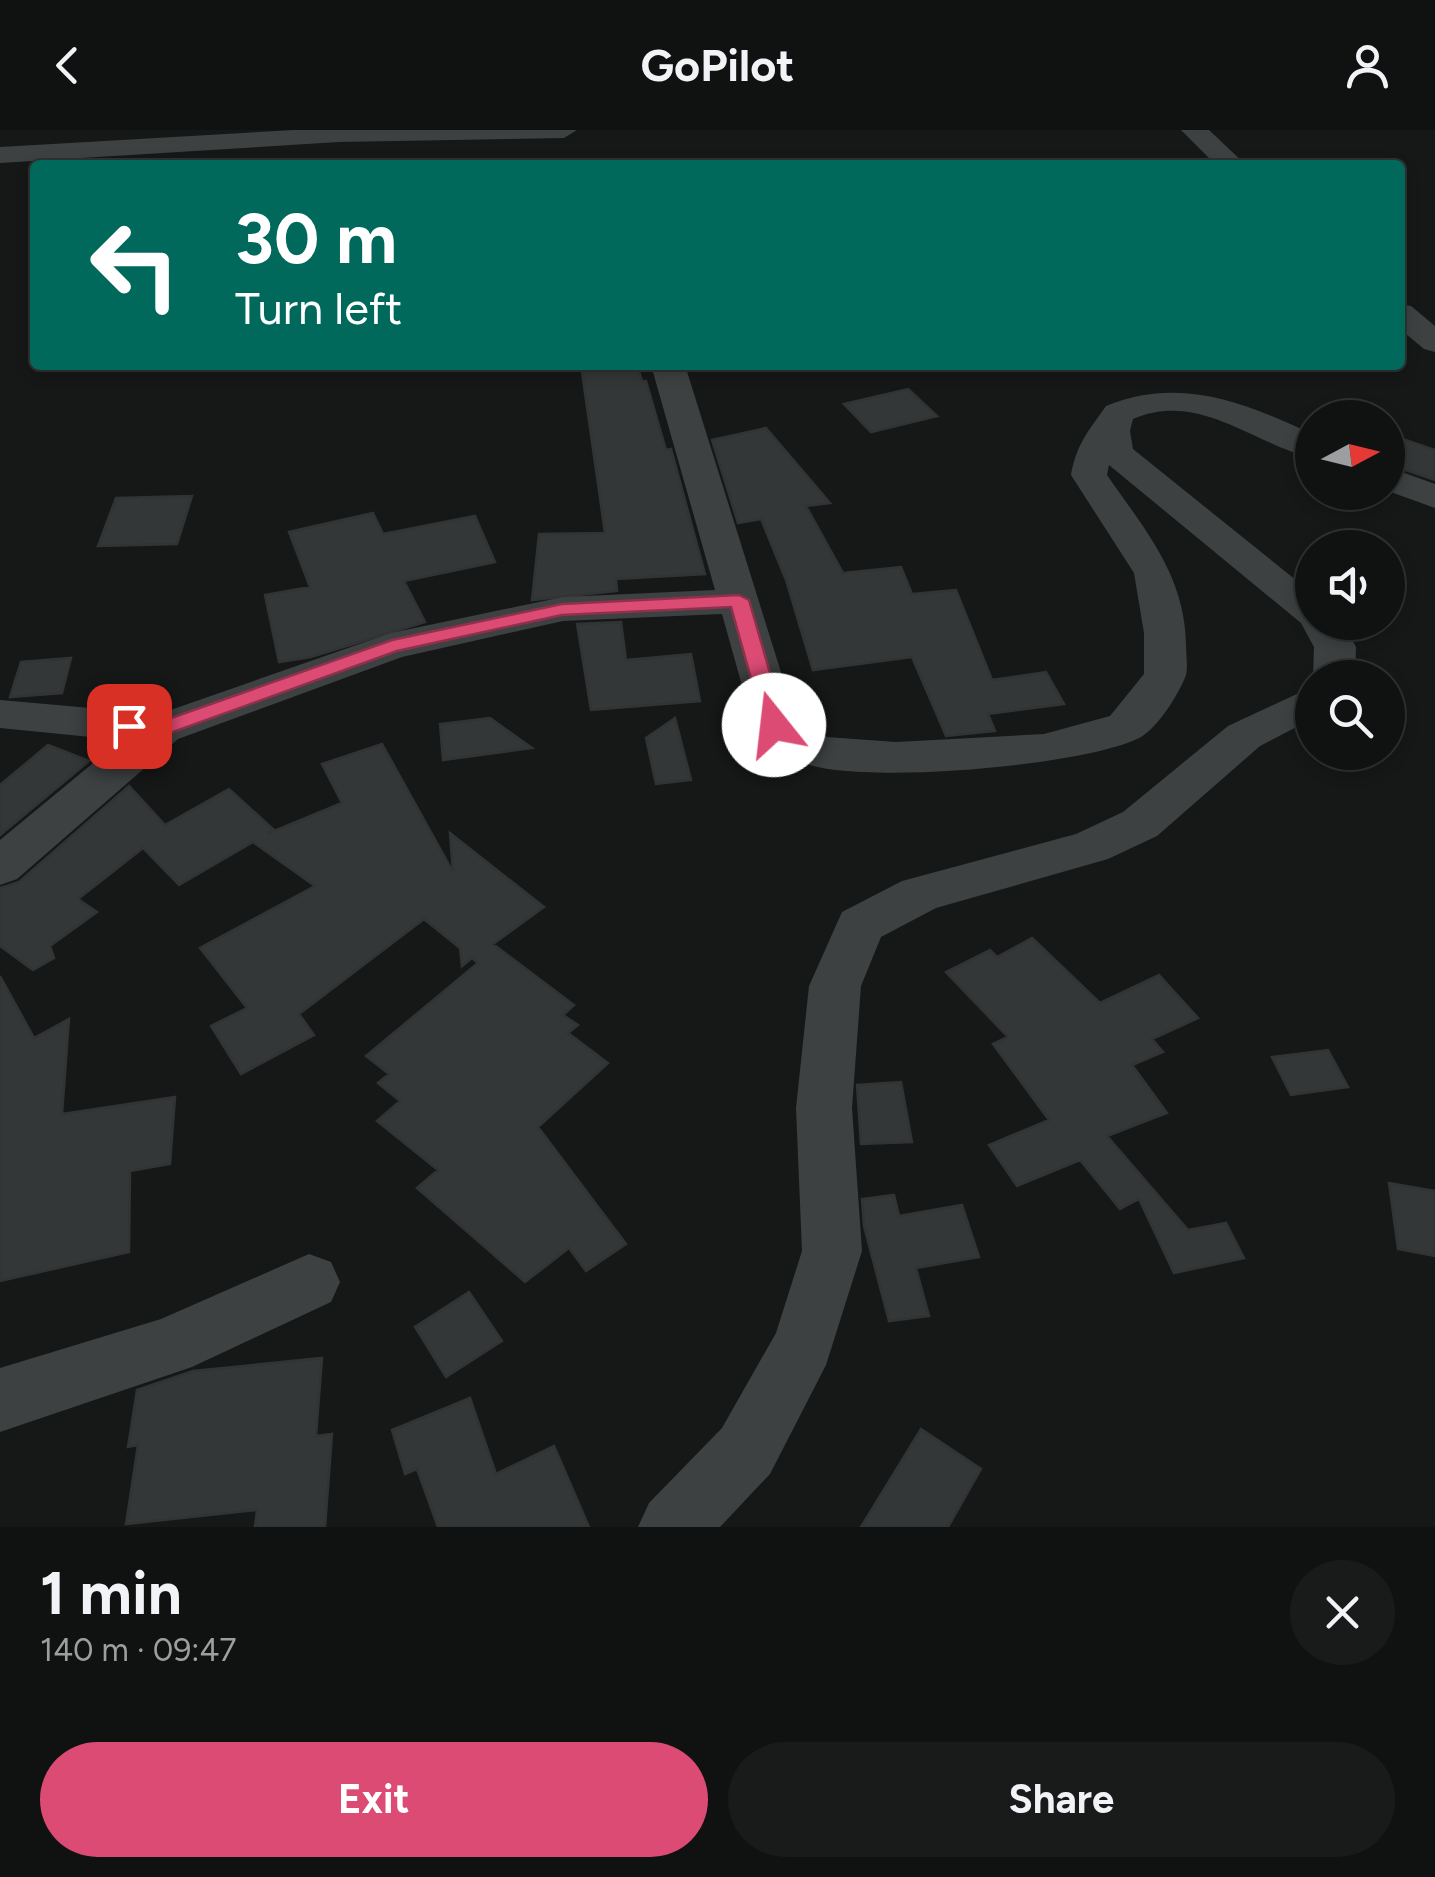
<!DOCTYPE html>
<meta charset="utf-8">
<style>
body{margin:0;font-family:Figtree,sans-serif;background:#191b1b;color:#f1f3f6;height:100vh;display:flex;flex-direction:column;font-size:38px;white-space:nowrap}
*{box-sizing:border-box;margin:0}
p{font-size:32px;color:#9c9e9f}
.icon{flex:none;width:55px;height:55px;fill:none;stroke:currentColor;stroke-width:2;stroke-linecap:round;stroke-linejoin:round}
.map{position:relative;height:1397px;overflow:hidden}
.details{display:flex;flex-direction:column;background:#101212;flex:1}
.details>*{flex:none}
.guide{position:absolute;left:30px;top:30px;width:1375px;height:210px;border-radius:10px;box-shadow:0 5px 15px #0003,0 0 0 2px #303232;background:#00695c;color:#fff;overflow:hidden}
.needle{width:65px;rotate:83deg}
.fabs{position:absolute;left:1295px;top:270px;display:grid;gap:20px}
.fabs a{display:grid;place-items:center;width:110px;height:110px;border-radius:50%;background:#101212;box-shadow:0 5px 15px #0003,0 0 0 2px #303232;font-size:50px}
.pin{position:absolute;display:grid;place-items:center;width:85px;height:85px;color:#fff;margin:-42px;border-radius:20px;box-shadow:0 5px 15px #0006}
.me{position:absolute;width:110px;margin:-55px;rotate:344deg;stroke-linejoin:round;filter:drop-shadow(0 0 8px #0008)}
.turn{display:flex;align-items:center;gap:35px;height:210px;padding:0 40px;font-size:45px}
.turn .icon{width:130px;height:130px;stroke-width:2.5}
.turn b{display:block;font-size:70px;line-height:85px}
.round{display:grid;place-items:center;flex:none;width:105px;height:105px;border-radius:52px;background:#191b1b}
.overview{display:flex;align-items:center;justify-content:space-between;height:170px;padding:0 40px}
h1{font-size:60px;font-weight:700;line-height:75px}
.primary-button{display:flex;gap:20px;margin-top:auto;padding:20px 40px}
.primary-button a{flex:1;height:115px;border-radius:60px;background:#db4b74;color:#fff;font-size:40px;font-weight:700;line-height:115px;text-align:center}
.primary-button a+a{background:#191b1b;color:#f1f3f6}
header{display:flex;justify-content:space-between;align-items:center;height:130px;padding:0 40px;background:#101212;font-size:45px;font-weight:700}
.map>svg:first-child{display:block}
.building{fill:#333737;stroke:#313334;stroke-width:2.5}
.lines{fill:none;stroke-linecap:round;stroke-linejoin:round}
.minor{fill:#3d4141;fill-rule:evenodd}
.route{fill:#db4b74;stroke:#8e314b;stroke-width:2.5}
</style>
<header><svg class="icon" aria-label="back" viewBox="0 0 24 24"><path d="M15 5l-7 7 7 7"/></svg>GoPilot<svg class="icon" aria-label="person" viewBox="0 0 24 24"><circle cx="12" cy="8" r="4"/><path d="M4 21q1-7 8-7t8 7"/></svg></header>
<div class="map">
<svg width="1435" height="1397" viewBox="0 0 1435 1397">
<rect width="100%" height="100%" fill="#161818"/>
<path class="building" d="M581,235H637L642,251H646L666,320L671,319L705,444L616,449L617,461L532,470L539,404L605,403Z
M908,259L937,286L871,302L844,274Z
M766,298L830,373L806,376L843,443L901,437L912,464L956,460L992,550L1046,542L1064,574L988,584L995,601L946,606L912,527L813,540L786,450L761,389L738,393L712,310Z
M1388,304L1435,320V350L1388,334Z
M192,366L177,414L98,416L116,368Z
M373,383L383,404L475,386L495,432L404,451L425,492L311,527L279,532L265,465L310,457L289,402Z
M621,492L626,530L691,524L700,571L591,580L577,494Z
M71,528L62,563L10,567L21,532Z
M490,588L532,618L443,630L440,594Z
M675,588L691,650L656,654L646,608Z
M382,614L453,742L450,703L544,777L493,814L574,875L563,885L578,895L568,903L608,933L538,997L626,1114L586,1141L569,1118L525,1152L417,1058L438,1040L377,991L400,971L378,953L389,944L366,926L478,833L472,828L462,836L460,818L424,789L299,884L314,905L241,944L211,896L247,878L200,818L315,756L253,712L179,755L143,718L78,769L97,782L50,816L54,828L33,840L0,816V758L19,752L129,656L165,695L229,659L274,700L267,704L342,673L322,634Z
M48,615L89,631L0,705V655Z
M1032,808L1100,873L1159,845L1198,888L1152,909L1163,922L1132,935L1167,983L1107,1006L1188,1100L1226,1093L1244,1128L1174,1143L1139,1069L1120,1079L1080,1030L1017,1056L989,1015L1049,990L993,914L1008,907L946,842L990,820L997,827Z
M0,846L34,908L69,889L62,984L175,967L170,1034L130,1041L129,1122L0,1151Z
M1328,920L1348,957L1291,965L1272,927Z
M901,952L912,1012L861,1014L857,955Z
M1389,1053L1435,1061V1126L1398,1119Z
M894,1065L899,1086L962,1075L979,1127L916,1138L929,1186L889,1191L864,1096L862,1069Z
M469,1162L502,1211L446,1247L415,1197Z
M322,1228L316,1306L332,1304L325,1397H255L257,1380L126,1394L138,1315L128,1317L137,1260L193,1241Z
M470,1268L496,1344L554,1316L589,1397H438L417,1339L405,1344L392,1300Z
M921,1299L981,1339L948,1397H861Z"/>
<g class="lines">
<path class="minor" d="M294,0H577L564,8L339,12L0,33V17Z
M1181,0H1209L1246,35H1216Z
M1400,174L1411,176L1435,196V222L1424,219L1400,199Z
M651,235H685L795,587L827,607L896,612L1044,604L1110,586L1144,544V503L1134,443L1071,345C1076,315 1089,300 1106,276C1179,246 1244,272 1312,304V328C1251,313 1199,261 1133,289L1130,301L1133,319L1312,463V492H1342L1356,517L1355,548H1313L1314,517L1301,493L1109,335L1107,345C1145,400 1185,445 1186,515C1186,524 1188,537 1186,545C1179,564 1158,597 1141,607C1088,636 855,656 801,632C784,624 762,610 753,595L722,484L563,491L402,527L178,609L17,749L0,755V710L121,610L0,598V570L159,584L391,503L563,467L715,460Z
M1388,337L1435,354V378L1388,361Z
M1312,557V589L1260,616L1157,706L1108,729L936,778L881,807L861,856L852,978L862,1121L826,1235L770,1344L720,1397H638L649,1373L722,1298L776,1203L802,1121L796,978L809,856L842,782L902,751L1076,704L1123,682L1228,596Z
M309,1124L331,1132L340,1152L331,1172L192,1237L0,1302V1238L161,1189Z"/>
</g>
<path class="route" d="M739,465L749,470L785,595L782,600L774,602L764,595L731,477L562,485L397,521L162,606L129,603L119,596L129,589L160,592L392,510L562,474Z"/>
</svg>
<div class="fabs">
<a><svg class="needle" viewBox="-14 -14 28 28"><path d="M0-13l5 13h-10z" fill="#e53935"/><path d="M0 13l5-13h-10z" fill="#9c9e9f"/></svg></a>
<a><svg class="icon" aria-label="sound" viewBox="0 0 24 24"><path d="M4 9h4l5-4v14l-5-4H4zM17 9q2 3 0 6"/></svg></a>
<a><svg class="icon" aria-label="search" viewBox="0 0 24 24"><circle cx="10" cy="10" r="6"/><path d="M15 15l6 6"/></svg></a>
</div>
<div class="pin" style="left:129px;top:596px;background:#d93025"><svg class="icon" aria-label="arrive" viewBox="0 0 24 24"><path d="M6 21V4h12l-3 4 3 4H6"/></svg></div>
<svg class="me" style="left:774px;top:595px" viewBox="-20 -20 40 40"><circle r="19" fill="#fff"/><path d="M0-13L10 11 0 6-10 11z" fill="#db4b74"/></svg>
<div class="guide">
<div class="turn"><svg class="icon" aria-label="left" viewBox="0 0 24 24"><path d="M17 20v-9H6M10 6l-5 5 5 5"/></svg><div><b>30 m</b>Turn left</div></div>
</div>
</div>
<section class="details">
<div class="overview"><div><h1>1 min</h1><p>140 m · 09:47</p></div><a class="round"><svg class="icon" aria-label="close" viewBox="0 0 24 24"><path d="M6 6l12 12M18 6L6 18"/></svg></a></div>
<div class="primary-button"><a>Exit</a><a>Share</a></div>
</section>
